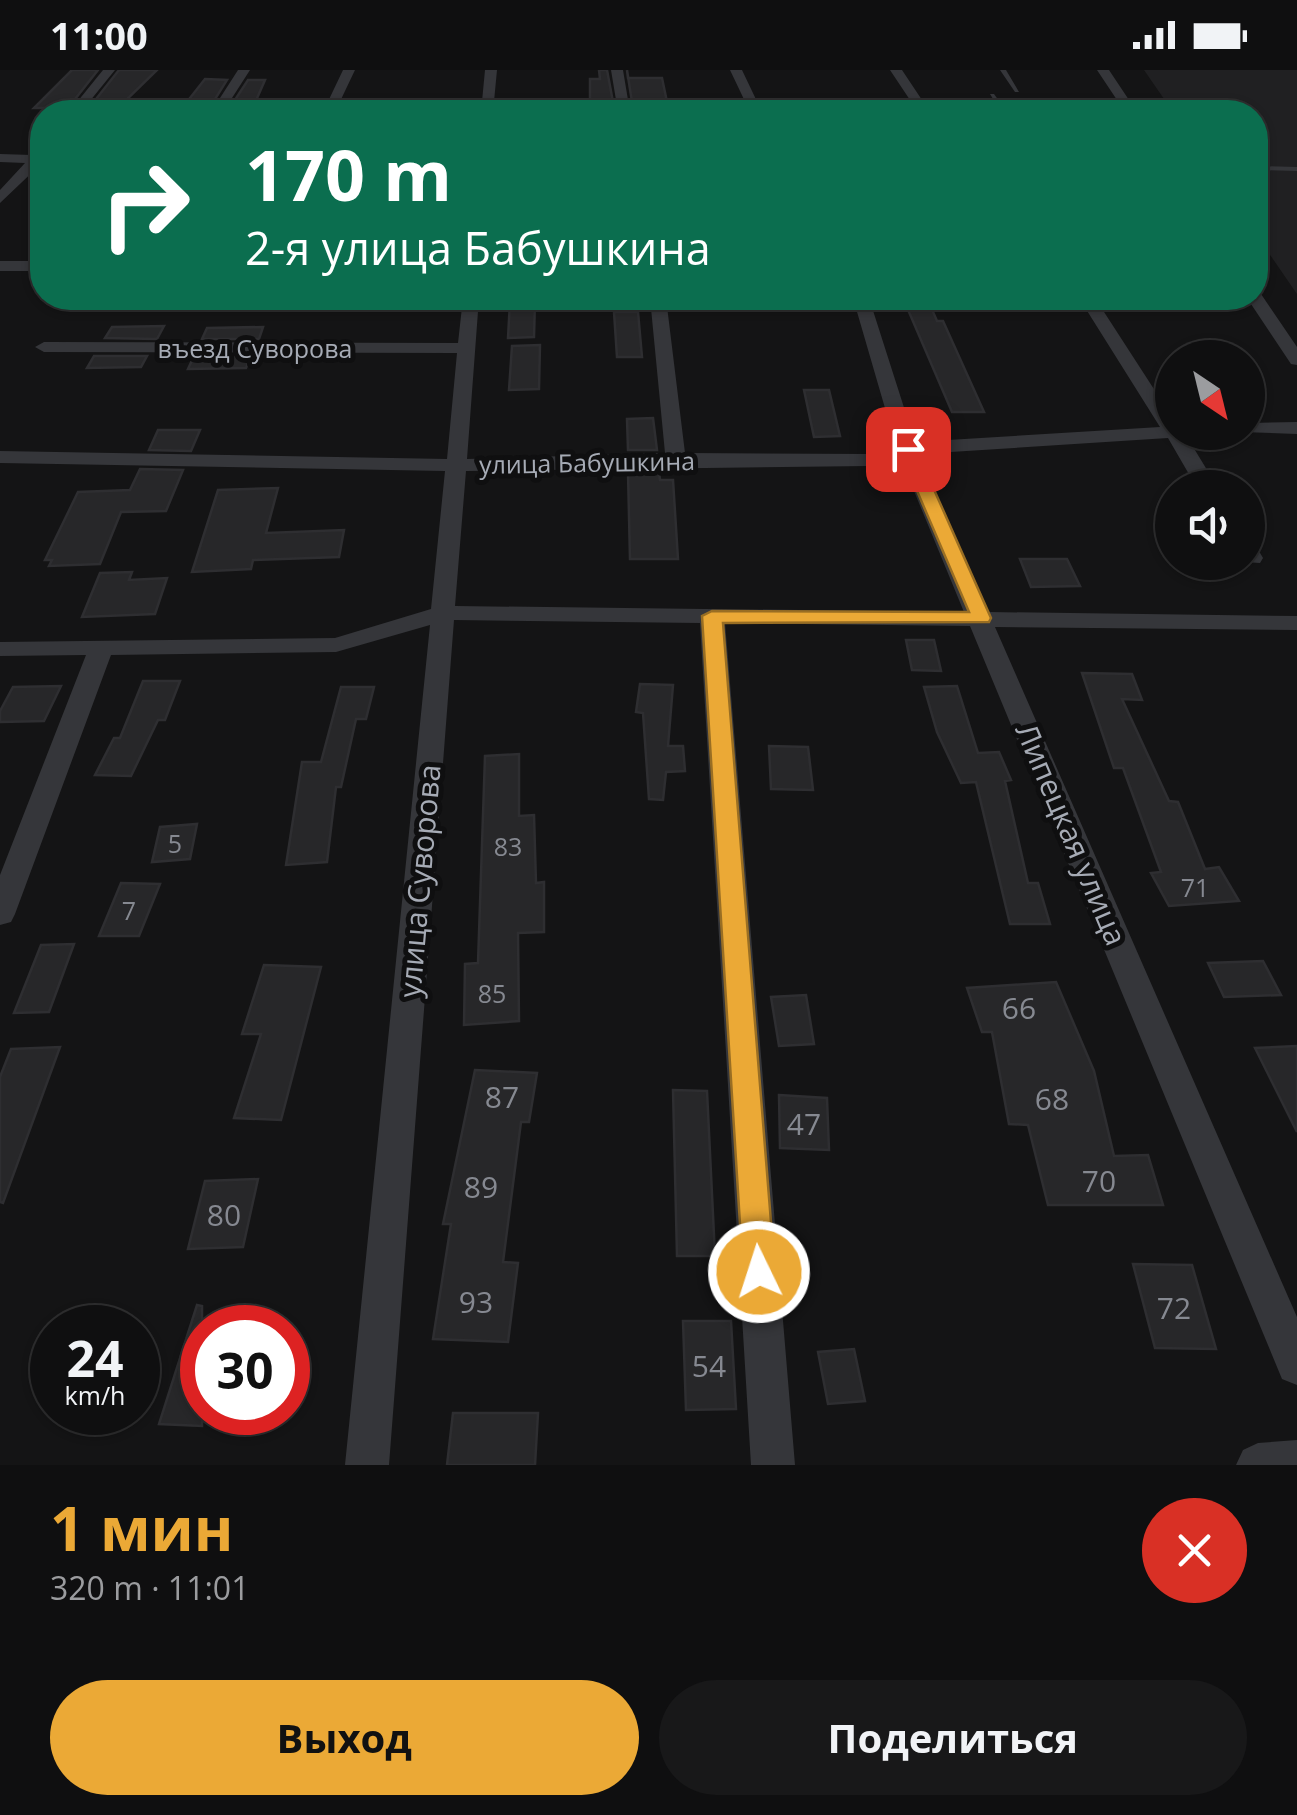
<!DOCTYPE html>
<html lang="ru">
<meta charset="utf-8">
<style>
body{margin:0;font-family:"Open Sans",sans-serif;background:#181819;color:#f1f3f6;height:100vh;display:flex;flex-direction:column;font-size:38px;white-space:nowrap}
*{box-sizing:border-box;margin:0}
p{font-size:32px;color:#9b9c9f}
.icon{flex:none;width:55px;height:55px;fill:none;stroke:currentColor;stroke-width:2;stroke-linecap:round;stroke-linejoin:round}
.map{position:relative;height:1395px;overflow:hidden}
.panel{display:flex;flex-direction:column;background:#0f0f10;flex:1}
.panel>*{flex:none}
.banner{position:absolute;left:30px;top:30px;width:1238px;height:210px;border-radius:40px;box-shadow:0 2px 8px #0004,0 0 0 2px #2f2f30;background:#0b6e4f;color:#fff;overflow:hidden}
.needle{width:65px;rotate:145deg}
.controls{position:absolute;left:1155px;top:270px;display:grid;gap:20px}
.controls a{display:grid;place-items:center;width:110px;height:110px;border-radius:50%;background:#0f0f10;box-shadow:0 2px 8px #0004,0 0 0 2px #2f2f30;font-size:50px}
.speed{position:absolute;left:30px;top:1235px;display:flex;gap:20px;font-size:50px;font-weight:700;text-align:center}
.speed>*{display:grid;place-content:center;width:130px;height:130px;border-radius:50%;background:#0f0f10;box-shadow:0 2px 8px #0004,0 0 0 2px #2f2f30;line-height:1}
.speed small{font-size:25px;font-weight:400}
.speed .limit{border:15px solid #d22;background:#fff;color:#111}
.pin{position:absolute;display:grid;place-items:center;width:85px;height:85px;color:#fff;margin:-42px;border-radius:20px;box-shadow:0 5px 15px #0006}
.me{position:absolute;width:110px;margin:-55px;rotate:356deg;stroke-linejoin:round;filter:drop-shadow(0 0 8px #0008)}
.turn{display:flex;align-items:center;gap:35px;height:210px;padding:0 50px;font-size:45px}
.turn .icon{width:130px;height:130px;stroke-width:2.5}
.turn b{display:block;font-size:70px;line-height:85px}
.round{display:grid;place-items:center;flex:none;width:105px;height:105px;border-radius:52px;background:#181819}
.summary{display:flex;align-items:center;justify-content:space-between;height:170px;padding:0 50px}
h1{font-size:60px;font-weight:700;line-height:75px;color:#eba936}
.cta{display:flex;gap:20px;margin-top:auto;padding:20px 50px}
.cta a{flex:1;height:115px;border-radius:60px;background:#eba936;color:#111;font-size:40px;font-weight:700;line-height:115px;text-align:center}
.cta a+a{background:#181819;color:#f1f3f6}
.status{display:flex;justify-content:space-between;align-items:center;height:70px;padding:0 50px;background:#0f0f10;direction:ltr}
.status svg{height:28px;fill:currentColor}
.map>svg:first-child{display:block}
.built{fill:#202022}
.building{fill:#272729;stroke:#2e2e31;stroke-width:2.5}
.lines{fill:none;stroke-linecap:round;stroke-linejoin:round}
.lane{fill:#35363a;fill-rule:evenodd}
.street{fill:#35363a;fill-rule:evenodd}
.route{fill:#eba936;stroke:#996e23;stroke-width:2.5}
.labels{text-anchor:middle;dominant-baseline:central;stroke-width:10;stroke-linejoin:round;paint-order:stroke}
.far-street-label{font-size:25px;fill:#a6abb5;stroke:#0f0f10}
.number-label{font-size:25px;fill:#868991}
.street-label{font-size:30px;fill:#a6abb5;stroke:#0f0f10}
.near-number-label{font-size:30px;fill:#868991}
</style>
<div class="status"><b>11:00</b><svg viewBox="0 0 49 12"><path d="M0 12V9h3v3zM5 12V6h3v6zM10 12V3h3v9zM15 12V0h3v12zM26 1h20v11H26zM47 4h2v5h-2z"/></svg></div>
<div class="map">
<svg width="1297" height="1395" viewBox="0 0 1297 1395">
<rect width="100%" height="100%" fill="#141415"/>
<path class="built" d="M1144,0H1297V224L1255,163V42H1173Z"/>
<path class="building" d="M72,0H98L68,38H34Z
M119,0H157L118,38H89Z
M599,0H607L613,32L590,31V9H600Z
M627,0L628,8H662L667,32H632Z
M205,9L227,10L207,42H179Z
M248,10H265L251,42H227Z
M903,228H927L937,251H943L984,342H952Z
M510,231H535L534,267L508,268Z
M614,242H638L642,287H617Z
M164,256L157,269L105,268L112,257Z
M263,257L259,269H202L207,258Z
M540,275L539,319L509,320L512,276Z
M94,286H147L141,297L87,298Z
M194,286H251L246,298L188,299Z
M804,320H829L840,366L814,367Z
M653,348L657,380H628L627,349Z
M158,360H200L191,381L149,380Z
M140,399L183,400L166,441L121,442L100,494L49,496L52,490H45L78,422L130,420Z
M659,402L660,410H673L678,489H630L628,403Z
M278,418L266,463L344,460L339,487L253,490L251,499L192,502L218,420Z
M1020,489H1067L1080,516L1031,517Z
M132,502L129,510L167,508L155,544L82,547L100,503Z
M906,570H934L941,601L912,600Z
M1082,603L1132,604L1142,630L1122,629L1169,731L1178,732L1205,799L1219,797L1239,831L1169,836L1151,803L1161,802L1123,698H1114Z
M143,611H180L165,650H158L131,706L95,705L114,668H120Z
M640,614L673,615L668,676H683L685,701L666,702L663,730L649,729L643,643L636,642Z
M61,616L44,651L0,652V641L13,617Z
M957,616L978,683L999,682L1011,710L1005,711L1028,813H1038L1050,854H1010L976,712L961,713L937,662L924,617Z
M341,617H374L366,649H356L341,717H336L327,792L286,795L302,692H321Z
M769,676L808,677L813,720L771,719Z
M519,684V746L534,745L536,813L544,812V862L518,863L519,951L464,955L465,894L478,893L485,686Z
M197,754L190,789L152,792L160,757Z
M121,813L160,814L139,866H99Z
M74,874L49,942L14,943L41,875Z
M1263,891L1281,925L1224,927L1208,893Z
M264,895L321,897L281,1050L234,1048L261,964H242Z
M1056,912L1094,1001L1114,1086L1148,1085L1163,1135H1048L1028,1055L1009,1054L992,962H982L967,918Z
M806,925L814,974L779,976L771,927Z
M1297,976V1062L1255,978Z
M60,977L3,1133L0,1132V1007L11,979Z
M475,1000L537,1003L529,1052H521L503,1192L518,1193L508,1272L433,1269L451,1154H443Z
M673,1020L707,1021L715,1186H677Z
M779,1025L827,1028L829,1080L780,1078Z
M258,1109L243,1177L188,1179L205,1111Z
M1133,1194L1192,1195L1216,1279L1155,1278Z
M197,1235L202,1236V1356L159,1354Z
M683,1251H731L736,1339L686,1340Z
M854,1279L865,1331L828,1334L818,1282Z
M453,1343H538L535,1395H447Z"/>
<g class="lines">
<path class="lane" d="M1000,0H1006L1019,22H1015Z
M990,24H994L1007,42H1001Z
M1255,96L1297,97V101L1255,100Z"/>
<path class="street" d="M103,0H115L81,42H69Z
M238,0H250L223,42H211Z
M343,0H355L335,42H323Z
M485,0H497L493,42H481Z
M611,0H623L630,42H618Z
M730,0H742L762,42H750Z
M890,0H902L930,42H918Z
M1097,0H1109L1137,42H1125Z
M42,78V93L0,133V120L25,93L0,92V84L32,85Z
M0,191H42V201H0Z
M1255,223L1261,224L1297,277V295L1291,294L1247,228H1255Z
M463,228H479L467,389L665,383L650,228H666L685,383L868,384L896,376L853,228H869L915,372L1160,357L1079,228H1095L1172,347V362H1184L1218,418H1197L1168,368L919,384L988,542L1297,546V560L995,557L1297,1247V1315L1282,1309L970,556L725,553L795,1395H751L700,553L454,550L389,1395H345L430,555L336,582L111,585L15,844L11,852L0,855V805L86,585L0,586V572L335,568L431,539L445,401L0,393V381L447,389L457,283L44,282L35,277L44,272L458,273ZM900,387L964,542L455,536L466,401L869,396Z
M1297,352V364L1241,362H1248V353Z
M1248,474L1256,476L1263,488L1260,493L1244,492H1248Z
M1297,1370V1395H1236L1243,1380L1258,1373Z"/>
</g>
<path class="route" d="M902,375L916,379L991,548L989,552L723,553L775,1202L771,1213L759,1217L748,1213L743,1202L702,546L712,541L969,542L899,379Z"/>
<g class="labels">
<g class="far-street-label">
<text x="255" y="278">въезд Суворова</text>
<text transform="translate(587 392) rotate(-1)">улица Бабушкина</text>
</g>
<g class="number-label">
<text x="175" y="773">5</text>
<text x="508" y="776">83</text>
<text x="1195" y="817">71</text>
<text x="129" y="840">7</text>
<text x="492" y="923">85</text>
</g>
<g class="street-label">
<text transform="translate(1072 764) rotate(67)">Липецкая улица</text>
<text transform="translate(419 811) rotate(-85)">улица Суворова</text>
</g>
<g class="near-number-label">
<text x="1019" y="937">66</text>
<text x="502" y="1026">87</text>
<text x="1052" y="1028">68</text>
<text x="804" y="1053">47</text>
<text x="1099" y="1110">70</text>
<text x="481" y="1116">89</text>
<text x="224" y="1144">80</text>
<text x="476" y="1231">93</text>
<text x="1174" y="1237">72</text>
<text x="709" y="1295">54</text>
</g>
</g>
</svg>
<div class="controls">
<a><svg class="needle" viewBox="-14 -14 28 28"><path d="M0-13l5 13h-10z" fill="#e53935"/><path d="M0 13l5-13h-10z" fill="#9b9c9f"/></svg></a>
<a><svg class="icon" aria-label="sound" viewBox="0 0 24 24"><path d="M4 9h4l5-4v14l-5-4H4zM17 9q2 3 0 6"/></svg></a>
</div>
<div class="speed"><div>24<small>km/h</small></div><div class="limit">30</div></div>
<div class="pin" style="left:908px;top:379px;background:#d93025"><svg class="icon" aria-label="arrive" viewBox="0 0 24 24"><path d="M6 21V4h12l-3 4 3 4H6"/></svg></div>
<svg class="me" style="left:759px;top:1202px" viewBox="-20 -20 40 40"><circle r="17" fill="#eba936" stroke="#fff" stroke-width="3"/><path d="M0-11L8 9 0 5-8 9z" fill="#fff"/></svg>
<div class="banner">
<div class="turn"><svg class="icon" aria-label="right" viewBox="0 0 24 24"><path d="M7 20v-9h11M14 6l5 5-5 5"/></svg><div><b>170 m</b>2-я улица Бабушкина</div></div>
</div>
</div>
<section class="panel">
<div class="summary"><div><h1>1 мин</h1><p>320 m · 11:01</p></div><a class="round" style="background:#d93025;color:#fff"><svg class="icon" aria-label="close" viewBox="0 0 24 24"><path d="M6 6l12 12M18 6L6 18"/></svg></a></div>
<div class="cta"><a>Выход</a><a>Поделиться</a></div>
</section>
